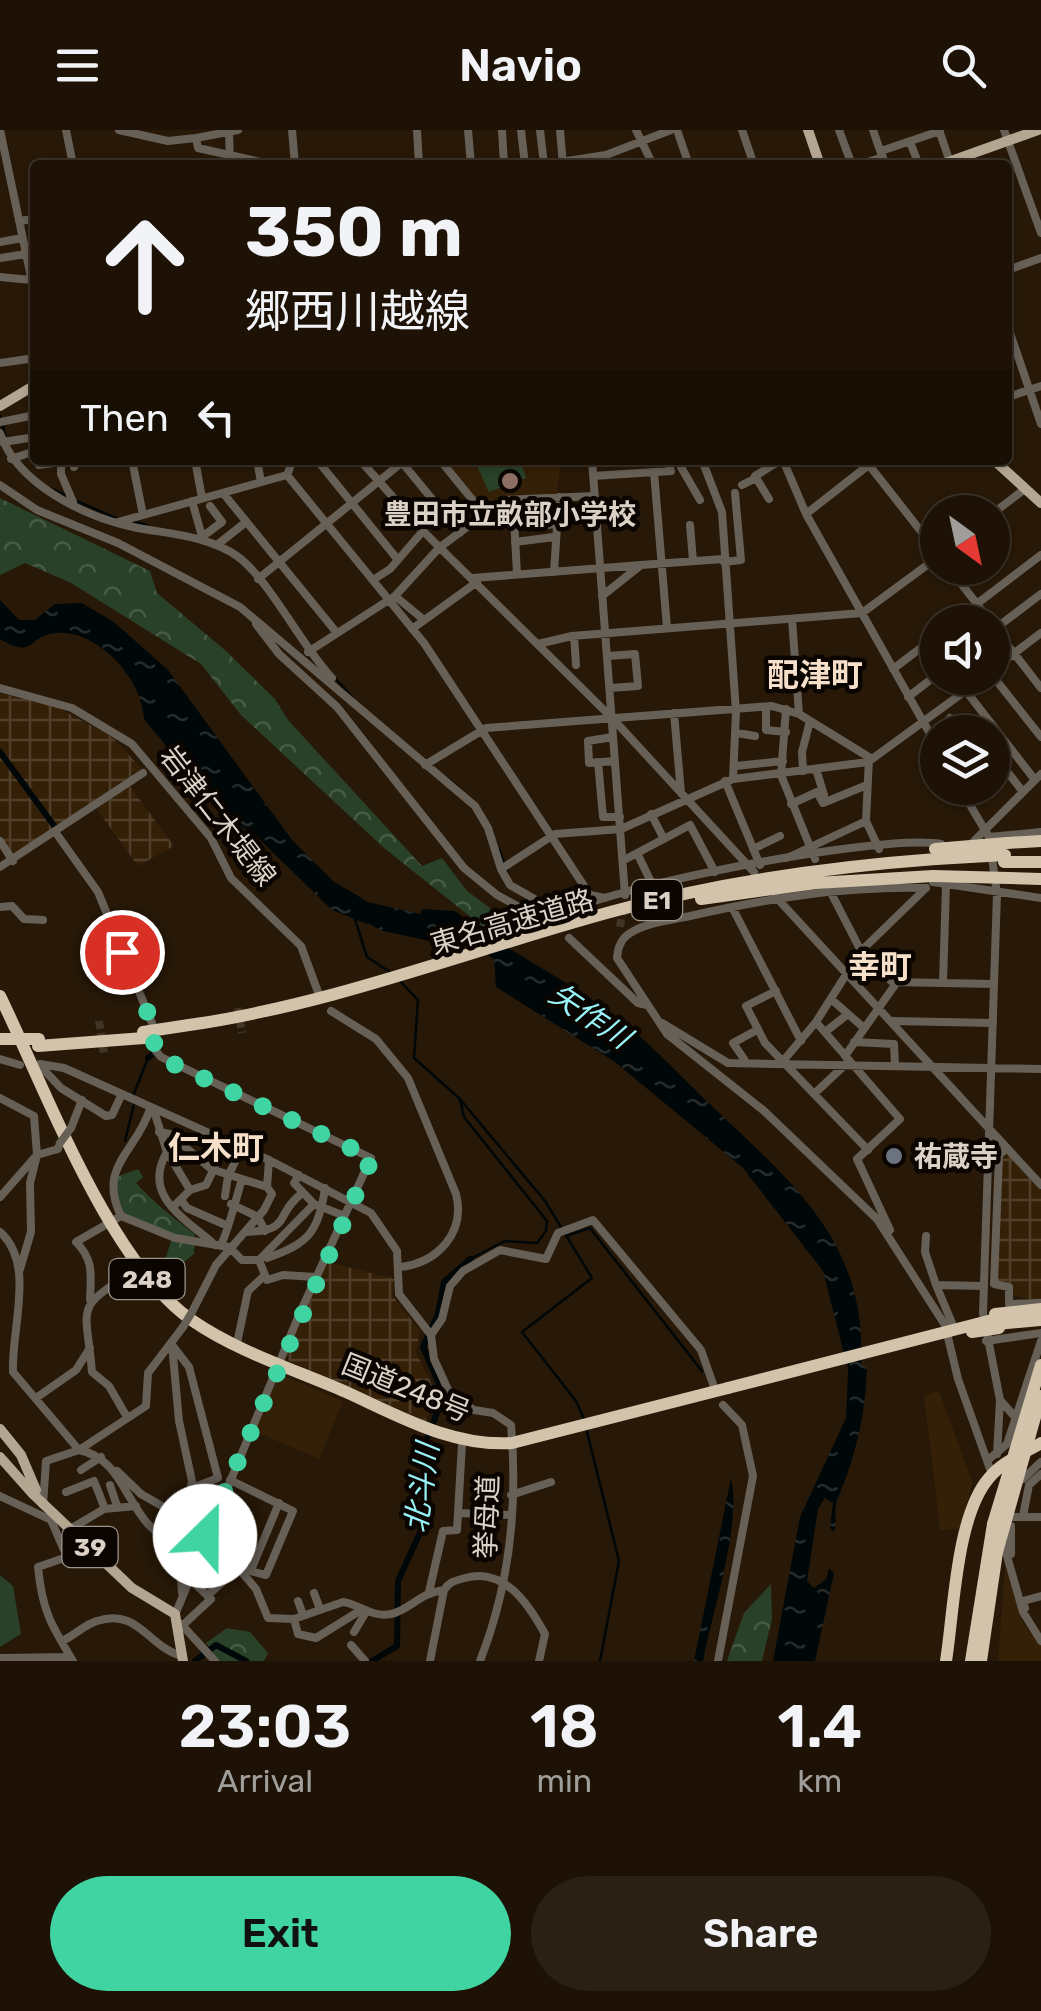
<!DOCTYPE html>
<meta charset="utf-8">
<style>
body{margin:0;font-family:Rubik,"Noto Sans JP",sans-serif;background:#2a2013;color:#f1f3f6;height:100vh;display:flex;flex-direction:column;font-size:38px;white-space:nowrap}
*{box-sizing:border-box;margin:0}
p{font-size:32px;color:#a09e9a}
.icon{flex:none;width:55px;height:55px;fill:none;stroke:currentColor;stroke-width:2;stroke-linecap:round;stroke-linejoin:round}
.map{position:relative;height:1531px;overflow:hidden}
.panel{display:flex;flex-direction:column;background:#1d1205;flex:1}
.panel>*{flex:none}
.top-card{position:absolute;left:30px;top:30px;width:982px;height:305px;border-radius:10px;box-shadow:0 2px 8px #0004,0 0 0 2px #3b3227;background:#1d1205;color:#f1f3f6;overflow:hidden}
.needle{width:65px;rotate:147deg}
.controls{position:absolute;left:920px;top:365px;display:grid;gap:20px}
.controls a{display:grid;place-items:center;width:90px;height:90px;border-radius:50%;background:#1d1205;box-shadow:0 2px 8px #0004,0 0 0 2px #3b3227;font-size:50px}
.pin{position:absolute;display:grid;place-items:center;width:85px;height:85px;color:#fff;margin:-42px;border:5px solid #fff;border-radius:50%;box-shadow:0 2px 10px #0007}
.me{position:absolute;width:110px;margin:-55px;rotate:23deg;stroke-linejoin:round;filter:drop-shadow(0 0 8px #0008)}
.turn{display:flex;align-items:center;gap:35px;height:210px;padding:0 50px;font-size:45px}
.turn .icon{width:130px;height:130px;stroke-width:2.5}
.turn b{display:block;font-size:70px;line-height:85px}
.then{display:flex;align-items:center;height:95px;padding:0 50px;background:#0003;gap:20px;font-size:38px}
.eta{display:flex;justify-content:space-evenly;align-items:center;height:170px;text-align:center}
.eta b{font-size:60px;font-weight:600;line-height:70px}
.primary-button{display:flex;gap:20px;margin-top:auto;padding:20px 50px}
.primary-button a{flex:1;height:115px;border-radius:60px;background:#3fd4a2;color:#111;font-size:40px;font-weight:600;line-height:115px;text-align:center}
.primary-button a+a{background:#2a2013;color:#f1f3f6}
header{display:flex;justify-content:space-between;align-items:center;height:130px;padding:0 50px;background:#1d1205;font-size:45px;font-weight:600}
.map>svg:first-child{display:block}
.built{fill:#341f07}
.industrial{fill:url(#industrial-grid)}
.forest{fill:url(#forest-crowns)}
.green{fill:#294128}
.water{fill:url(#water-ripples)}
.lines{fill:none;stroke-linecap:round;stroke-linejoin:round}
.stream{stroke:#000708;stroke-width:2.5}
.river{stroke:#000708;stroke-width:6}
.minor-tunnel{stroke:#423424;stroke-width:8;stroke-dasharray:8 4;stroke-linecap:butt}
.minor{stroke:#666057;stroke-width:8}
.major{stroke:#b3a792;stroke-width:10}
.highway{stroke:#d2c3aa;stroke-width:12}
.minor-bridge{stroke:#666057;stroke-width:8}
.highway-bridge{stroke:#d2c3aa;stroke-width:12}
.route{stroke:#3fd4a2;stroke-width:18;stroke-dasharray:0 32.4}
.education-dot{fill:#8d6e63;stroke:#0b0501;stroke-width:4}
.worship-dot{fill:#6b7280;stroke:#0b0501;stroke-width:4}
.labels{text-anchor:middle;dominant-baseline:central;stroke-width:9;stroke-linejoin:round;paint-order:stroke}
.shield{fill:#0b0501;stroke:#9d948c;stroke-width:2.5}
.shield-label{font-size:25px;font-weight:bold;fill:#dcd1c7}
.poi-label{font-size:28px;font-weight:bold;fill:#dcd1c7;stroke:#0b0501}
.street-label{font-size:28px;fill:#dcd1c7;stroke:#0b0501}
.water-label{font-size:30px;font-style:italic;fill:#97f2f8;stroke:#0b0501}
.quarter-label{font-size:32px;font-weight:bold;fill:#f7e0ca;stroke:#0b0501}
</style>
<header><svg class="icon" aria-label="menu" viewBox="0 0 24 24"><path d="M4 6h16M4 12h16M4 18h16"/></svg>Navio<svg class="icon" aria-label="search" viewBox="0 0 24 24"><circle cx="10" cy="10" r="6"/><path d="M15 15l6 6"/></svg></header>
<div class="map">
<svg width="1041" height="1531" viewBox="0 0 1041 1531">
<defs>
<pattern id="industrial-grid" width="8" height="8" patternUnits="userSpaceOnUse" patternTransform="scale(2.5)"><rect width="8" height="8" fill="#341f07"/><path d="M0 4h8M4 0v8" fill="none" stroke="#513e2a"/></pattern>
<pattern id="forest-crowns" width="20" height="18" patternUnits="userSpaceOnUse" patternTransform="scale(2.5)"><rect width="20" height="18" fill="#294128"/><path d="M2 6a3 3 0 1 1 6 0M12 15a3 3 0 1 1 6 0" fill="none" stroke="#475b46"/></pattern>
<pattern id="water-ripples" width="26" height="14" patternUnits="userSpaceOnUse" patternTransform="scale(2.5)"><rect width="26" height="14" fill="#000708"/><path d="M2 4q2-2 4 0t4 0M15 11q2-2 4 0t4 0" fill="none" stroke="#252a2a"/></pattern>
</defs>
<rect width="100%" height="100%" fill="#271807"/>
<path class="built" d="M460,330H561L557,365L502,368L484,381L450,338Z
M278,1243L343,1271L319,1329L254,1301Z
M939,1261L973,1353L959,1399L940,1400L924,1266Z
M1005,1436L1024,1495L1041,1515V1531H998Z"/>
<path class="industrial" d="M0,563L57,577L112,607L142,639L126,651L174,716L138,736L93,674L19,725L12,723L0,706Z
M1006,1023L1041,1061V1171L1011,1165L1012,1153H998L1001,1026Z
M327,1132L395,1149L392,1165L420,1201L416,1222L437,1265L426,1291L289,1231L286,1225Z"/>
<path class="forest" d="M0,368L150,441L157,463L226,521L275,569L288,590L422,736L442,728L467,761L523,802L497,808L384,718L241,585L201,534L71,453L25,433L0,445Z
M138,1039L143,1047L136,1053C150,1069 177,1091 195,1104L194,1124L155,1155L134,1124L151,1139L166,1127L173,1105L123,1084L114,1066L116,1047Z
M771,1454L772,1489L762,1531H727L744,1483Z
M227,1498L250,1502L268,1523L264,1531H219L206,1513Z"/>
<path class="green" d="M505,330H520L526,348L489,362L477,336Z
M0,1445L13,1456L21,1504L0,1517Z"/>
<path class="water" d="M0,470L19,490H35L55,474L82,473L115,493L168,540L292,710L333,751L368,772L420,784L423,779L455,781C509,824 574,852 627,895C658,921 686,952 716,980C795,1055 867,1114 861,1234L867,1238C865,1287 856,1326 837,1370C834,1380 837,1392 834,1402L830,1398L833,1373L825,1368L818,1379L807,1451L814,1458L826,1449L829,1438L834,1443L815,1531H773L800,1387L846,1288L848,1239L823,1141L743,1038L615,932L496,857L494,829L459,806L429,811L384,801L332,780L253,703L225,687L144,589C143,550 98,499 56,503C26,506 36,530 0,509Z
M731,1348C742,1394 712,1483 703,1531H694Z"/>
<g class="lines">
<path class="stream" d="M0,286L5,305
M50,358L65,365
M77,371L120,390
M133,391L149,396
M335,548L353,568
M447,648L460,659
M499,719L508,744
M354,786L367,827L390,842
M400,851L418,870L414,928L459,968L545,1071L592,1148L522,1202L576,1271L585,1291
M133,966L148,928
M460,970L464,987L547,1091L546,1101L537,1113L505,1111L470,1129
M125,1011L134,974
M566,1106L590,1098L702,1241
M586,1298L619,1431L600,1531"/>
<path class="river" d="M0,622L58,701
M148,928L157,920L156,899
M195,1531L216,1515L246,1531
M372,1531L397,1516L398,1451L423,1396L424,1316L444,1265L423,1217L438,1184L444,1152L470,1129"/>
<path class="minor-tunnel" d="M620,797L623,777
M238,878L242,903
M99,891L104,924"/>
<path class="minor" d="M0,0L35,166
M66,0L73,35
M119,0L168,11L196,8L198,18L274,35
M229,0L230,35
M292,0L295,35
M417,0L419,35
M468,0L471,35
M502,0L504,35
M521,0L525,35
M540,0L544,35
M560,0L563,35
M636,0L653,35
M677,0L689,35
M742,0L754,35
M839,0L852,35
M873,0L885,35
M939,0L951,35
M1004,0L1041,103
M196,8L238,0
M910,12L919,35
M881,21L940,1
M541,35L606,25L671,0
M858,35L883,27
M19,91L35,89
M0,112L22,108
M0,128L26,124
M1008,140L1041,128
M0,147L31,150
M1008,197L1041,294
M0,233L35,228
M1008,267L1041,256
M0,292L35,285
M0,303C17,353 82,386 133,397C167,404 207,405 237,426C269,449 301,515 332,548
M3,312L35,307
M11,329L35,321
M61,330V344L73,372
M72,330L74,337
M132,330L143,385
M195,330L202,368
M257,330L261,352
M317,330L398,430
M360,330L423,401L613,589L754,742
M400,330L460,403
M440,330L484,384
M592,330L625,765
M702,330L722,382L736,582L733,649
M783,330L806,384L938,618
M39,335L61,332
M869,335L938,423
M681,337L700,370
M654,342L667,498
M287,345L424,513L590,765L605,768
M287,345L293,330
M593,346L671,341L667,330
M0,355L37,380L118,413L240,477L475,676L488,698L501,739
M742,355L756,348
M223,363L337,503
M769,369L755,346L781,330
M513,370L517,444
M192,371L203,410
M806,384L875,330
M992,384L1025,359
M118,392L287,345
M690,395L693,431
M529,397L555,394
M202,407L222,392L210,376
M515,412L554,407
M217,415L246,392
M724,432L741,430L735,363
M949,438L991,492
M554,442L559,367
M473,448L641,435
M258,449L405,330
M373,450L390,439L423,401
M395,466L424,490
M602,466L641,435L723,429
M792,489L799,584
M953,492L1041,425
M256,494L279,524L337,577L464,738L497,765L547,792
M992,495L1041,558
M412,499L477,452
M992,501L1041,464
M574,506L576,535
M538,514L572,506L862,483L938,427
M308,522L395,466L439,418L503,370L594,366
M608,526L635,524L638,556L610,558
M893,539L938,505
M992,540L1041,503
M992,545L1041,607
M0,558L72,578L132,614L211,708L231,748L301,816L318,862
M966,561L1035,650
M908,567L938,544
M766,577V600L786,602
M786,579L781,645L815,729
M674,583L681,663
M950,588L961,602
M737,603L755,606
M613,607L588,611L589,633L615,631
M992,622L1023,662
M598,632L603,687H620
M425,635L486,598L772,576L799,584L872,629L983,548
M736,636L783,631
M816,639L824,665L820,667
M803,641L802,622L810,591
M725,651L760,735
M960,658L989,707L997,764L983,1183L1000,1270L1023,1296
M791,674L817,662L823,673L867,655
M651,684L664,709
M866,691L879,719
M56,703L98,762L152,893L155,920L161,927L371,1028L299,1185L175,1485
M989,707L1041,702
M0,711L13,731
M968,717L1041,644
M753,719L780,706
M637,723L654,758
M787,728L866,691L869,628
M624,730L690,695L715,742
M0,737L143,643
M933,752L1041,768
M926,758C846,756 769,768 690,786C671,790 640,793 625,807C619,813 618,820 617,828L667,904L763,980L877,1089L945,1195L958,1249L990,1339
M829,759L861,821L892,852L994,854
M590,765L552,779L510,755L501,739L555,704L621,699L733,649L868,632
M775,766L1041,1055
M0,777L12,776L24,789L43,790
M732,777L801,911
M545,791C596,758 881,703 941,714
M569,808L638,873L647,875
M943,853L946,755
M776,861L746,876L765,913L868,1020
M831,869L864,898
M331,881L376,909L408,948L456,1064C466,1103 437,1133 400,1137
M892,891L993,893
M816,892L900,989L857,1029L890,1100
M662,893L728,933L1041,939
M825,902L848,884
M854,912L894,914L895,935
M845,926L897,852
M0,929L20,935
M744,929L733,913L757,900
M783,931L816,892L861,821L926,758
M40,934L64,938L269,1030L371,1083L397,1121L399,1164L431,1205
M36,939L44,940L61,958L106,986L112,985L121,966
M814,964L847,933
M0,968L34,986L37,1025L30,1053L31,1102L20,1139
M154,981L167,1022C141,1066 186,1089 215,1115
M71,998L82,970
M159,1002L170,1004L211,1039L267,1057
M1007,1018L999,1025L994,1154L1009,1157V1174L1041,1173
M167,1022L190,1060
M299,1045L294,1053L314,1074
M225,1066L228,1046L242,1018
M0,1067L37,1025L58,1019L60,1013
M181,1070L187,1078L228,1096
M231,1074L258,1087L265,1101
M173,1077L190,1060L206,1055L227,1012
M121,1086C97,1036 136,1023 150,979
M0,1102C36,1133 11,1199 13,1242L79,1320
M245,1102C294,1100 273,1086 301,1064
M926,1106L925,1122L936,1155L984,1156
M220,1116C225,1110 238,1063 241,1052
M267,1128C308,1114 319,1102 325,1058
M259,1130L314,1074L342,1085
M936,1155L952,1193
M90,1169C91,1145 94,1130 76,1112L121,1086L175,1108L229,1117L242,1130H259L267,1150L283,1145L316,1147
M192,1182L216,1135L264,1080L272,1064L267,1057L269,1030
M431,1205L442,1189L450,1156L463,1141L500,1120L546,1129L558,1103L593,1090L701,1220L714,1257
M431,1205L434,1229L450,1264L474,1280L493,1283L511,1295C518,1376 510,1455 480,1531
M986,1211L1041,1203
M237,1213L248,1161L263,1147
M172,1215L179,1291L192,1351L179,1419L182,1463
M172,1215L189,1237L218,1348L192,1358
M36,1268L76,1240L90,1218
M127,1287L109,1256L92,1242C86,1173 73,1180 134,1141
M79,1320C118,1328 123,1365 147,1393C156,1403 168,1410 178,1418
M997,1324L1000,1270
M988,1330L1007,1314L1041,1211
M81,1340L101,1327
M117,1341L141,1364L186,1390
M1023,1349L1041,1332
M110,1355L117,1376
M66,1362L94,1351L105,1379
M511,1365L551,1352
M0,1366L51,1390L67,1427L38,1437C42,1480 51,1495 73,1531
M43,1375L46,1331L79,1320L146,1276L148,1243L183,1197
M458,1383L511,1385
M1023,1386L1029,1355L1041,1344
M1013,1387H1041
M1011,1396V1424
M72,1398L104,1379L136,1376
M1003,1412L1023,1482L1041,1511
M238,1438L256,1459L268,1488L294,1489L343,1472C359,1474 372,1488 391,1484C410,1480 419,1463 444,1460C450,1451 455,1451 465,1448C504,1437 528,1473 545,1504L539,1531
M251,1440L279,1373
M429,1462L443,1401L457,1400L462,1314
M314,1463L320,1479
M208,1465L238,1438L266,1445L293,1381L230,1350
M298,1471L303,1485
M1025,1478L1023,1471L1041,1466
M294,1489L298,1504L316,1508L361,1480
M181,1494L215,1531
M183,1495L211,1469L189,1448
M354,1502L366,1482
M62,1511C74,1506 85,1494 97,1491C138,1477 149,1518 182,1526
M351,1515L365,1531
M0,1528L70,1527
M430,1531L444,1460
M718,1531L753,1346L742,1295L723,1275"/>
<path class="major" d="M808,0L820,35
M940,35L1038,0
M0,276L35,255
M994,330L1041,373
M0,1299L21,1325L36,1360L32,1363L132,1458L175,1484L183,1531
M0,1327L32,1363"/>
<path class="highway" d="M1007,713L1041,711
M1004,732H1041
M701,769L816,753L933,746
M0,866C45,958 110,1135 193,1191C238,1222 296,1240 346,1262C399,1286 452,1317 512,1313L728,1258
M189,895C335,874 473,819 614,781C720,752 827,737 936,729
M38,916L144,908
M995,1184L1041,1179
M997,1194L1041,1190
M946,1531C954,1481 956,1386 989,1348C1003,1331 1023,1324 1041,1313
M971,1531L993,1394
M981,1531L997,1422"/>
<path class="minor-bridge" d="M60,1013L71,998
M183,1197L192,1182"/>
<path class="highway-bridge" d="M935,719L1007,713
M936,729L1005,725
M933,746L1041,749
M143,902L189,895
M0,909H39
M972,1202L999,1198
M728,1258L996,1189
M993,1394L1041,1235
M997,1422L1041,1266"/>
</g>
<g class="lines">
<path class="route" d="M122,822L152,893L155,920L161,928L372,1028L205,1406"/>
</g>
<circle class="education-dot" cx="510" cy="351" r="10"/>
<circle class="worship-dot" cx="894" cy="1026" r="10"/>
<g class="labels">
<g class="shield">
<rect x="632" y="750" width="50" height="40" rx="8"/>
<rect x="109.5" y="1129" width="75" height="40" rx="8"/>
<rect x="62.5" y="1397" width="55" height="40" rx="8"/>
</g>
<g class="shield-label">
<text x="657" y="770">E1</text>
<text x="147" y="1149">248</text>
<text x="90" y="1417">39</text>
</g>
<g class="poi-label">
<text x="510" y="384">豊田市立畝部小学校</text>
<text x="914" y="1026" text-anchor="start">祐蔵寺</text>
</g>
<g class="street-label">
<text transform="translate(218 686) rotate(52)">岩津仁木堤線</text>
<text transform="translate(512 792) rotate(-16)">東名高速道路</text>
<text transform="translate(406 1258) rotate(22)">国道248号</text>
<text transform="translate(487 1387) rotate(-88)">挙母道</text>
</g>
<g class="water-label">
<text transform="translate(590 886) rotate(34)">矢作川</text>
<text transform="translate(422 1358) rotate(-82)">北斗川</text>
</g>
<g class="quarter-label">
<text x="815" y="545">配津町</text>
<text x="880" y="837">幸町</text>
<text x="216" y="1018">仁木町</text>
</g>
</g>
</svg>
<div class="controls">
<a><svg class="needle" viewBox="-14 -14 28 28"><path d="M0-13l5 13h-10z" fill="#e53935"/><path d="M0 13l5-13h-10z" fill="#a09e9a"/></svg></a>
<a><svg class="icon" aria-label="sound" viewBox="0 0 24 24"><path d="M4 9h4l5-4v14l-5-4H4zM17 9q2 3 0 6"/></svg></a>
<a><svg class="icon" aria-label="layers" viewBox="0 0 24 24"><path d="M12 4l9 5-9 5-9-5zM3 14l9 5 9-5"/></svg></a>
</div>
<div class="pin" style="left:122px;top:822px;background:#d93025"><svg class="icon" aria-label="arrive" viewBox="0 0 24 24"><path d="M6 21V4h12l-3 4 3 4H6"/></svg></div>
<svg class="me" style="left:205px;top:1406px" viewBox="-20 -20 40 40"><circle r="19" fill="#fff"/><path d="M0-13L10 11 0 6-10 11z" fill="#3fd4a2"/></svg>
<div class="top-card">
<div class="turn"><svg class="icon" aria-label="ahead" viewBox="0 0 24 24"><path d="M12 20V5M6 11l6-6 6 6"/></svg><div><b>350 m</b>郷西川越線</div></div>
<div class="then">Then<svg class="icon" aria-label="left" viewBox="0 0 24 24"><path d="M17 20v-9H6M10 6l-5 5 5 5"/></svg></div>
</div>
</div>
<section class="panel">
<div class="eta">
<div><b>23:03</b><p>Arrival</p></div>
<div><b>18</b><p>min</p></div>
<div><b>1.4</b><p>km</p></div>
</div>
<div class="primary-button"><a>Exit</a><a>Share</a></div>
</section>
